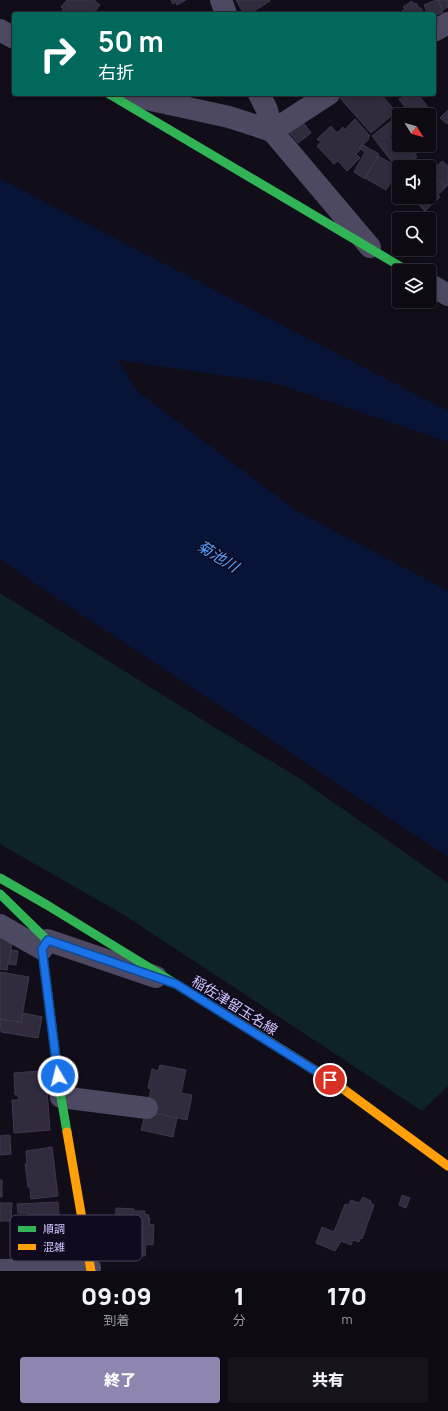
<!DOCTYPE html>
<html lang="ja">
<meta charset="utf-8">
<style>
body{margin:0;font-family:Manrope,"Noto Sans JP",sans-serif;background:#16131c;color:#f1f3f6;height:100vh;display:flex;flex-direction:column;font-size:15px;white-space:nowrap}
*{box-sizing:border-box;margin:0}
p{font-size:13px;color:#9a9aa0}
.icon{flex:none;width:22px;height:22px;fill:none;stroke:currentColor;stroke-width:2;stroke-linecap:round;stroke-linejoin:round}
.map{position:relative;height:1271px;overflow:hidden}
.drawer{display:flex;flex-direction:column;background:#0d0a13;flex:1}
.drawer>*{flex:none}
.top-card{position:absolute;left:12px;top:12px;width:424px;height:84px;border-radius:4px;box-shadow:0 2px 6px #0003,0 0 0 1px #2d2b33;background:#00695c;color:#fff;overflow:hidden}
.needle{width:26px;rotate:127deg}
.controls{position:absolute;left:392px;top:108px;display:grid;gap:8px}
.controls a{display:grid;place-items:center;width:44px;height:44px;border-radius:4px;background:#0d0a13;box-shadow:0 2px 6px #0003,0 0 0 1px #2d2b33;font-size:20px}
.pin{position:absolute;display:grid;place-items:center;width:34px;height:34px;color:#fff;margin:-17px;border:2px solid #fff;border-radius:50%;box-shadow:0 1px 4px #0007}
.me{position:absolute;width:44px;margin:-22px;rotate:352deg;stroke-linejoin:round;filter:drop-shadow(0 0 3px #0008)}
.turn{display:flex;align-items:center;gap:14px;height:84px;padding:0 20px;font-size:18px}
.turn .icon{width:52px;height:52px;stroke-width:2.5}
.turn b{display:block;font-size:28px;line-height:34px}
.eta{display:flex;justify-content:space-evenly;align-items:center;height:68px;text-align:center}
.eta b{font-size:24px;font-weight:800;line-height:28px}
.action{display:flex;gap:8px;margin-top:auto;padding:8px 20px}
.action a{flex:1;height:46px;border-radius:4px;background:#8e86ae;color:#fff;font-size:16px;font-weight:800;line-height:46px;text-align:center}
.action a+a{background:#16131c;color:#f1f3f6}
.map>svg:first-child{display:block}
.green{fill:#0e2325}
.water{fill:#071437}
.building{fill:#302b3d;stroke:#3e384f}
.lines{fill:none;stroke-linecap:round;stroke-linejoin:round}
.street{stroke:#4d4962;stroke-width:22}
.fast{stroke:#30b455;stroke-width:9}
.slow{stroke:#ff9f0a;stroke-width:9}
.route-casing{stroke:#114b97;stroke-width:10}
.route{stroke:#1a73e8;stroke-width:7}
.labels{text-anchor:middle;dominant-baseline:central;stroke-width:3;stroke-linejoin:round;paint-order:stroke}
.street-label{font-size:14px;fill:#d2c6ff;stroke:#0f0a1d}
.water-label{font-size:15px;font-style:italic;fill:#54a1ff;stroke:#0f0a1d}
.key{fill:#0f0a1d;stroke:#4a4261;stroke-width:1}
.key-label{font-size:11px;fill:#d2c6ff}
</style>
<div class="map">
<svg width="448" height="1271" viewBox="0 0 448 1271">
<rect width="100%" height="100%" fill="#110e19"/>
<path class="green" d="M0,593L214,727L296,776L448,883V1086L422,1111L124,915L0,844Z"/>
<path class="water" d="M0,179L12,185L448,411V442L275,383L118,360L137,391L297,511L448,591V857L43,589L0,559Z"/>
<path class="building" d="M67,0H94L100,5L93,14H65L62,11L64,9L61,7Z
M171,0H186L177,5L176,2L173,4Z
M236,0H269L270,1L249,14H244Z
M436,0H438L443,12L434,16V14H428L424,5Z
M438,0H448V7L442,10Z
M412,1L414,4L416,3L419,8H421L424,14H397L405,9L403,7Z
M345,94H381L396,112L371,133L340,98Z
M413,94H418L429,109L421,115H411L399,99Z
M448,110V122L447,124L440,118Z
M355,119L370,136L368,137L369,139L359,148L361,149L356,154L360,158L347,171L338,161L334,164L317,146L321,142L317,139L331,126L337,133L343,127L345,130L348,127V126Z
M302,121L311,133L298,143L289,132Z
M391,121L398,129L389,137L395,145L399,141V145H415L410,148L417,157L404,167H399V171L372,136Z
M363,145L379,154L365,179L354,172L365,152L359,148Z
M416,145H425L426,146L415,154L411,149Z
M378,156L396,166L393,179L386,190L365,178Z
M442,161L448,166V185L446,187L431,172Z
M429,170L446,187L438,195L440,197L425,211L411,197H429Z
M0,937L13,939L7,970L0,969Z
M11,950L18,951L16,965L9,964Z
M0,972L29,977L21,1022L0,1019Z
M23,1013L42,1017L38,1038L1,1032L0,1019L21,1023Z
M160,1065L186,1070L181,1093L192,1095L187,1120L146,1111L151,1089L148,1088L152,1069L158,1071Z
M40,1071V1074H48V1086H44L45,1090H47L50,1130L14,1133L12,1100H19L18,1095H15L14,1073Z
M146,1111L177,1118L173,1137L141,1130Z
M10,1135L11,1154L0,1155V1136Z
M52,1147L58,1196L31,1199L30,1187H28L25,1164L27,1163L26,1151Z
M0,1180H2V1197H0Z
M402,1195L410,1198L406,1208L399,1205Z
M363,1197L371,1201L370,1203L374,1205L362,1239L360,1238L359,1242L353,1240L351,1245L341,1241L335,1251L316,1243L322,1227L334,1232L345,1204L349,1205L351,1200L359,1203Z
M58,1202L60,1227L66,1226L67,1247L31,1249L30,1234H27L26,1216H28V1213H18L17,1204Z
M0,1203H12L11,1221H0Z
M116,1208L134,1209V1211H145L144,1214L149,1215L148,1218H150L149,1224L154,1225L153,1245L146,1244L145,1256L116,1254L118,1232H115Z
M30,1245L31,1249H33V1252L55,1251L56,1263L14,1265L13,1246Z"/>
<g class="lines">
<path class="street" d="M221,0L226,14
M0,30L14,38
M434,31L448,23
M124,94L229,117L272,131
M259,94L267,110L272,131L370,247
M272,131L329,94
M429,284L448,295
M0,925L42,949
M47,940L156,977
M61,1097L147,1108
M0,1270L90,1268"/>
<path class="fast" d="M109,94L408,271
M0,878L47,905L220,1011
M0,894L47,940L42,949L61,1097L67,1132"/>
<path class="slow" d="M220,1011L331,1080L448,1166
M67,1132L91,1271"/>
</g>
<g class="lines">
<defs>
<path id="route" d="M58,1076L42,949L48,940L176,984L330,1080"/>
</defs>
<use href="#route" class="route-casing"/>
<use href="#route" class="route"/>
</g>
<g class="labels">
<g class="street-label">
<text transform="translate(235 1005) rotate(32)">稲佐津留玉名線</text>
</g>
<g class="water-label">
<text transform="translate(218 556) rotate(32)">菊池川</text>
</g>
</g>
<rect x="10" y="1215" width="132" height="46" rx="6" class="key"/>
<rect x="18" y="1226" width="18" height="6" fill="#30b455"/>
<rect x="18" y="1244" width="18" height="6" fill="#ff9f0a"/>
<g class="key-label">
<text x="43" y="1233">順調</text>
<text x="43" y="1251">混雑</text>
</g>
</svg>
<div class="controls">
<a><svg class="needle" viewBox="-14 -14 28 28"><path d="M0-13l5 13h-10z" fill="#e53935"/><path d="M0 13l5-13h-10z" fill="#9a9aa0"/></svg></a>
<a><svg class="icon" aria-label="sound" viewBox="0 0 24 24"><path d="M4 9h4l5-4v14l-5-4H4zM17 9q2 3 0 6"/></svg></a>
<a><svg class="icon" aria-label="search" viewBox="0 0 24 24"><circle cx="10" cy="10" r="6"/><path d="M15 15l6 6"/></svg></a>
<a><svg class="icon" aria-label="layers" viewBox="0 0 24 24"><path d="M12 4l9 5-9 5-9-5zM3 14l9 5 9-5"/></svg></a>
</div>
<div class="pin" style="left:330px;top:1080px;background:#d93025"><svg class="icon" aria-label="arrive" viewBox="0 0 24 24"><path d="M6 21V4h12l-3 4 3 4H6"/></svg></div>
<svg class="me" style="left:58px;top:1076px" viewBox="-20 -20 40 40"><circle r="17" fill="#1a73e8" stroke="#fff" stroke-width="3"/><path d="M0-11L8 9 0 5-8 9z" fill="#fff"/></svg>
<div class="top-card">
<div class="turn"><svg class="icon" aria-label="right" viewBox="0 0 24 24"><path d="M7 20v-9h11M14 6l5 5-5 5"/></svg><div><b>50 m</b>右折</div></div>
</div>
</div>
<section class="drawer">
<div class="eta">
<div><b>09:09</b><p>到着</p></div>
<div><b>1</b><p>分</p></div>
<div><b>170</b><p>m</p></div>
</div>
<div class="action"><a>終了</a><a>共有</a></div>
</section>
